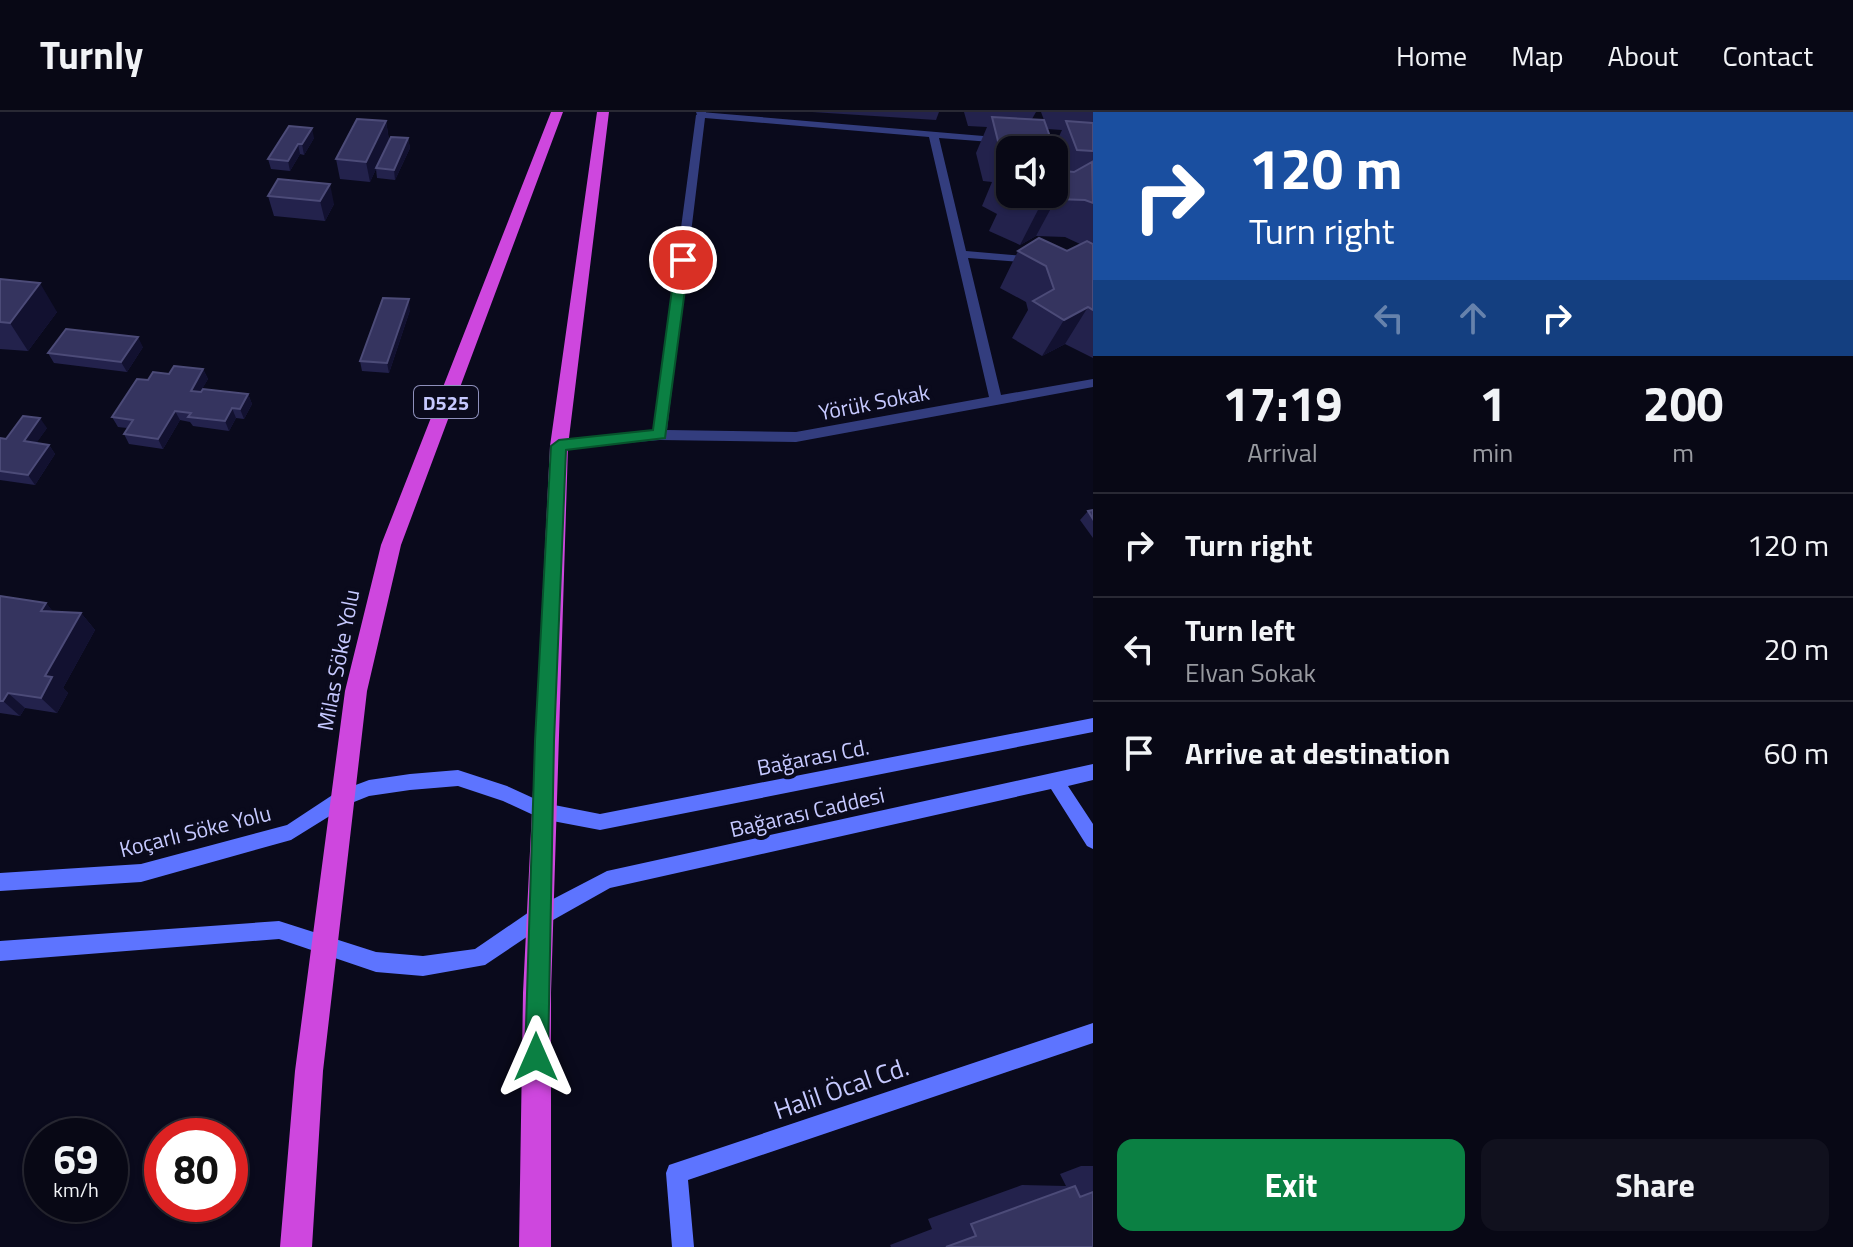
<!DOCTYPE html>
<meta charset="utf-8">
<style>
body{margin:0;font-family:"Titillium Web",sans-serif;background:#11111e;color:#f1f3f6;height:100vh;display:flex;flex-direction:column;font-size:30px;white-space:nowrap}
*{box-sizing:border-box;margin:0}
p{font-size:26px;color:#989aa0}
.icon{flex:none;width:44px;height:44px;fill:none;stroke:currentColor;stroke-width:2;stroke-linecap:round;stroke-linejoin:round}
.map{position:relative;flex:1;overflow:hidden}
.panel{display:flex;flex-direction:column;background:#080815;width:760px}
.panel>*{flex:none}
.hud{background:#1a4fa0;color:#fff;overflow:hidden}
.controls{position:absolute;left:996px;top:24px;display:grid;gap:16px}
.controls a{display:grid;place-items:center;width:72px;height:72px;border-radius:16px;background:#080815;box-shadow:0 2px 6px #0004,0 0 0 2px #292934;font-size:40px}
.speed{position:absolute;left:24px;top:1006px;display:flex;gap:16px;font-size:40px;font-weight:700;text-align:center}
.speed>*{display:grid;place-content:center;width:104px;height:104px;border-radius:50%;background:#080815;box-shadow:0 2px 6px #0004,0 0 0 2px #292934;line-height:1}
.speed small{font-size:20px;font-weight:400}
.speed .limit{border:12px solid #d22;background:#fff;color:#111}
.pin{position:absolute;display:grid;place-items:center;width:68px;height:68px;color:#fff;margin:-34px;border:4px solid #fff;border-radius:50%;box-shadow:0 2px 8px #0007}
.me{position:absolute;width:88px;margin:-44px;rotate:0deg;stroke-linejoin:round;filter:drop-shadow(0 0 6px #0008)}
.turn{display:flex;align-items:center;gap:28px;height:168px;padding:0 24px;font-size:36px}
.turn .icon{width:104px;height:104px;stroke-width:2.5}
.turn b{display:block;font-size:56px;line-height:68px}
.lanes{display:flex;align-items:center;height:76px;padding:0 24px;background:#0003;justify-content:center;gap:40px;direction:ltr}
.lanes .off{opacity:.35}
.eta{display:flex;justify-content:space-evenly;align-items:center;height:136px;text-align:center}
.eta b{font-size:48px;font-weight:700;line-height:56px}
.cta{display:flex;gap:16px;margin-top:auto;padding:16px 24px}
.cta a{flex:1;height:92px;border-radius:16px;background:#0b8043;color:#fff;font-size:32px;font-weight:700;line-height:92px;text-align:center}
.cta a+a{background:#11111e;color:#f1f3f6}
ul{padding:0;list-style:none}
li{display:flex;align-items:center;gap:24px;height:104px;padding:0 24px;border-top:2px solid #292934}
li div{flex:1}
li b{display:block;font-size:30px}
li em{font-style:normal}
header{display:flex;align-items:center;gap:48px;box-sizing:border-box;height:112px;padding:0 40px;background:#080815;border-bottom:2px solid #292934}
header strong{font-size:38px}
nav{display:flex;gap:44px;margin-inline-start:auto;font-size:28px}
main{display:flex;flex:1;min-height:0}
.map>svg:first-child{display:block}
.lines{fill:none;stroke-linecap:round;stroke-linejoin:round}
.minor{fill:#333d7e;fill-rule:evenodd}
.tertiary{fill:#333d7e;fill-rule:evenodd}
.secondary{fill:#5d74ff;fill-rule:evenodd}
.trunk{fill:#ce47de;fill-rule:evenodd}
.wall{fill:#23224c;fill-rule:evenodd}
.shaded-wall{fill:#121130}
.building{fill:#35345f;stroke:#4c4b78;stroke-width:2}
.route{fill:#0b8043;stroke:#07532c;stroke-width:2}
.labels{text-anchor:middle;dominant-baseline:central;stroke-width:8;stroke-linejoin:round;paint-order:stroke}
.shield{fill:#0a0a1c;stroke:#8e90bb;stroke-width:2}
.shield-label{font-size:20px;font-weight:bold;fill:#c6c9ff}
.street-label{font-size:22px;fill:#c6c9ff;stroke:#0a0a1c}
.near-street-label{font-size:26px;fill:#c6c9ff;stroke:#0a0a1c}
</style>
<header>
<strong>Turnly</strong>
<nav><a>Home</a><a>Map</a><a>About</a><a>Contact</a></nav>
</header>
<main>
<div class="map">
<svg width="1093" height="1135" viewBox="0 0 1093 1135">
<rect width="100%" height="100%" fill="#0a0a1c"/>
<g class="lines">
<path class="minor" d="M701,0L1007,26L1009,28L1004,31L939,26L966,139L1036,145L1042,148L1036,151L968,146L1001,283L1093,267V275L796,330L660,328L554,337V331L559,329L654,319L696,3ZM705,6L929,25L989,285L796,320L667,318Z"/>
<path class="tertiary" d="M696,0H706V3L698,5Z"/>
<path class="secondary" d="M1093,606V620L600,718L542,707L503,689L458,674L410,678L369,684L349,692L291,728L141,770L0,779V761L141,752L287,713L337,680L369,668L410,662L458,658L507,674L544,691L600,702Z
M1093,652V668L1068,674L1093,712V737L1087,734L1051,677L610,776L546,812L485,853L423,864L376,860L279,827L0,849V829L279,809L376,840L423,844L475,837L532,798L607,759Z
M1093,911V931L688,1068L694,1135H672L666,1061L669,1053Z"/>
<path class="trunk" d="M551,0H563L401,433L367,579L323,959L312,1135H280L295,959L345,579L381,433Z
M597,0H609L568,334L551,881V1135H519L523,881L550,334Z"/>
</g>
<path class="wall" d="M812,0H939L936,8Z
M964,0H1036L1032,7L1044,8L1041,0H1093V246L1065,232L1042,244L1012,226L1028,198L1026,190L1000,176L1018,139H1067L1080,132L1065,125L1036,124L1020,133L989,119L997,102L982,94L992,70L983,69L976,41L987,15L968,14ZM1048,17L1062,18L1054,35ZM1010,38H1054V82H1010Z
M386,9L389,28L408,26L410,36L395,68L377,66L376,57L370,70L340,67L336,47Z
M289,14L314,26L304,43L300,42L290,59L271,57L268,47Z
M278,67L334,92L325,109L274,104L268,84Z
M0,167L57,200L28,239L0,237Z
M410,198L389,261L362,259L360,249Z
M143,235L127,260L54,251L48,241Z
M203,257L208,267L200,280L248,282L252,292L244,307L236,306L229,319L193,314L190,310L180,308L163,337L129,332L124,322L127,316L118,315L112,305L148,268L169,262Z
M47,316L36,331L49,333L55,342L35,373L0,368V326L6,327Z
M1093,398V426L1080,408L1088,399Z
M0,484L46,491L53,500L81,501L95,518L63,576L68,581L57,601L25,596L20,604L0,601Z
M1081,1054H1093V1135H891L890,1133L932,1117L928,1107L1022,1073L1066,1074L1060,1062Z"/>
<path class="shaded-wall" d="M386,9L389,29L370,70L366,50Z
M312,16L314,26L304,43L302,32Z
M408,26L410,36L395,68L394,58Z
M298,32L300,42L290,59L288,49Z
M330,72L334,92L325,109L320,89Z
M1056,87L1036,124L1020,133L1039,96Z
M40,171L57,200L28,239L10,211Z
M409,187L410,198L389,261L387,251Z
M1088,195L1065,232L1042,244L1064,208Z
M138,225L143,235L127,260L121,250Z
M203,257L208,267L195,289L191,279Z
M248,282L252,292L244,307L240,297Z
M232,296L236,306L229,319L225,309Z
M175,299L180,308L163,337L158,327Z
M40,306L47,316L31,339L24,329Z
M49,333L55,342L35,373L28,363Z
M46,491L60,508L41,499Z
M81,501L95,518L63,576L68,581L57,601L41,586L45,564Z
M8,581L25,596L20,604L3,589Z"/>
<path class="building" d="M992,5L1044,8L1054,36L999,33Z
M357,7L386,9L366,50L336,47Z
M1066,9L1093,11V39L1077,38Z
M289,14L312,16L302,32H298L288,49L268,47Z
M391,25L408,26L394,58L376,56Z
M1092,50L1093,91L1085,88L1056,87L1039,96L1006,82L1010,80V82H1054V58L1074,60Z
M1010,52V63L998,57Z
M278,67L330,72L320,89L268,84Z
M1039,126L1067,139L1087,129L1093,132V198L1088,195L1064,208L1033,189L1054,177L1046,154L1018,139Z
M0,167L40,171L10,211L0,210Z
M383,186L409,187L387,251L360,249Z
M66,217L138,225L121,250L48,241Z
M174,254L203,257L191,279L201,280L203,277L248,282L240,297L232,296L225,309L188,305L191,301L175,299L158,327L124,322L133,308L112,305L137,267L148,268L153,260L169,262Z
M23,304L40,306L24,329L49,333L28,363L0,359V326L6,327Z
M1093,398V407L1088,399Z
M0,484L46,491L41,499L81,501L45,564L52,565L41,586L8,581L3,589H0Z
M1075,1074L1080,1085L1093,1080V1135H946L976,1124L971,1112Z"/>
<path class="route" d="M683,144L689,148L665,326L566,338L554,629L548,945L544,953L536,956L528,953L525,945L535,629L551,334L559,328L653,318L676,148Z"/>
<g class="labels">
<rect class="shield" x="414" y="274" width="64" height="32" rx="6"/>
<g class="shield-label">
<text x="446" y="290">D525</text>
</g>
<g class="street-label">
<text transform="translate(874 290) rotate(-11)">Yörük Sokak</text>
<text transform="translate(338 548) rotate(-79)">Milas Söke Yolu</text>
<text transform="translate(813 645) rotate(-11)">Bağarası Cd.</text>
<text transform="translate(807 700) rotate(-13)">Bağarası Caddesi</text>
<text transform="translate(195 719) rotate(-14)">Koçarlı Söke Yolu</text>
</g>
<g class="near-street-label">
<text transform="translate(841 976) rotate(-19)">Halil Öcal Cd.</text>
</g>
</g>
</svg>
<div class="controls">
<a><svg class="icon" aria-label="sound" viewBox="0 0 24 24"><path d="M4 9h4l5-4v14l-5-4H4zM17 9q2 3 0 6"/></svg></a>
</div>
<div class="speed"><div>69<small>km/h</small></div><div class="limit">80</div></div>
<div class="pin" style="left:683px;top:148px;background:#d93025"><svg class="icon" aria-label="arrive" viewBox="0 0 24 24"><path d="M6 21V4h12l-3 4 3 4H6"/></svg></div>
<svg class="me" style="left:536px;top:945px" viewBox="-20 -20 40 40"><path d="M0-17L14 15 0 8-14 15z" fill="#0b8043" stroke="#fff" stroke-width="4"/></svg>
</div>
<section class="panel">
<div class="hud">
<div class="turn"><svg class="icon" aria-label="right" viewBox="0 0 24 24"><path d="M7 20v-9h11M14 6l5 5-5 5"/></svg><div><b>120 m</b>Turn right</div></div>
<div class="lanes"><svg class="icon off" aria-label="left" viewBox="0 0 24 24"><path d="M17 20v-9H6M10 6l-5 5 5 5"/></svg><svg class="icon off" aria-label="ahead" viewBox="0 0 24 24"><path d="M12 20V5M6 11l6-6 6 6"/></svg><svg class="icon" aria-label="right" viewBox="0 0 24 24"><path d="M7 20v-9h11M14 6l5 5-5 5"/></svg></div>
</div>
<div class="eta">
<div><b>17:19</b><p>Arrival</p></div>
<div><b>1</b><p>min</p></div>
<div><b>200</b><p>m</p></div>
</div>
<ul>
<li><svg class="icon" aria-label="right" viewBox="0 0 24 24"><path d="M7 20v-9h11M14 6l5 5-5 5"/></svg><div><b>Turn right</b></div><em>120 m</em></li>
<li><svg class="icon" aria-label="left" viewBox="0 0 24 24"><path d="M17 20v-9H6M10 6l-5 5 5 5"/></svg><div><b>Turn left</b><p>Elvan Sokak</p></div><em>20 m</em></li>
<li><svg class="icon" aria-label="arrive" viewBox="0 0 24 24"><path d="M6 21V4h12l-3 4 3 4H6"/></svg><div><b>Arrive at destination</b></div><em>60 m</em></li>
</ul>
<div class="cta"><a>Exit</a><a>Share</a></div>
</section>
</main>
